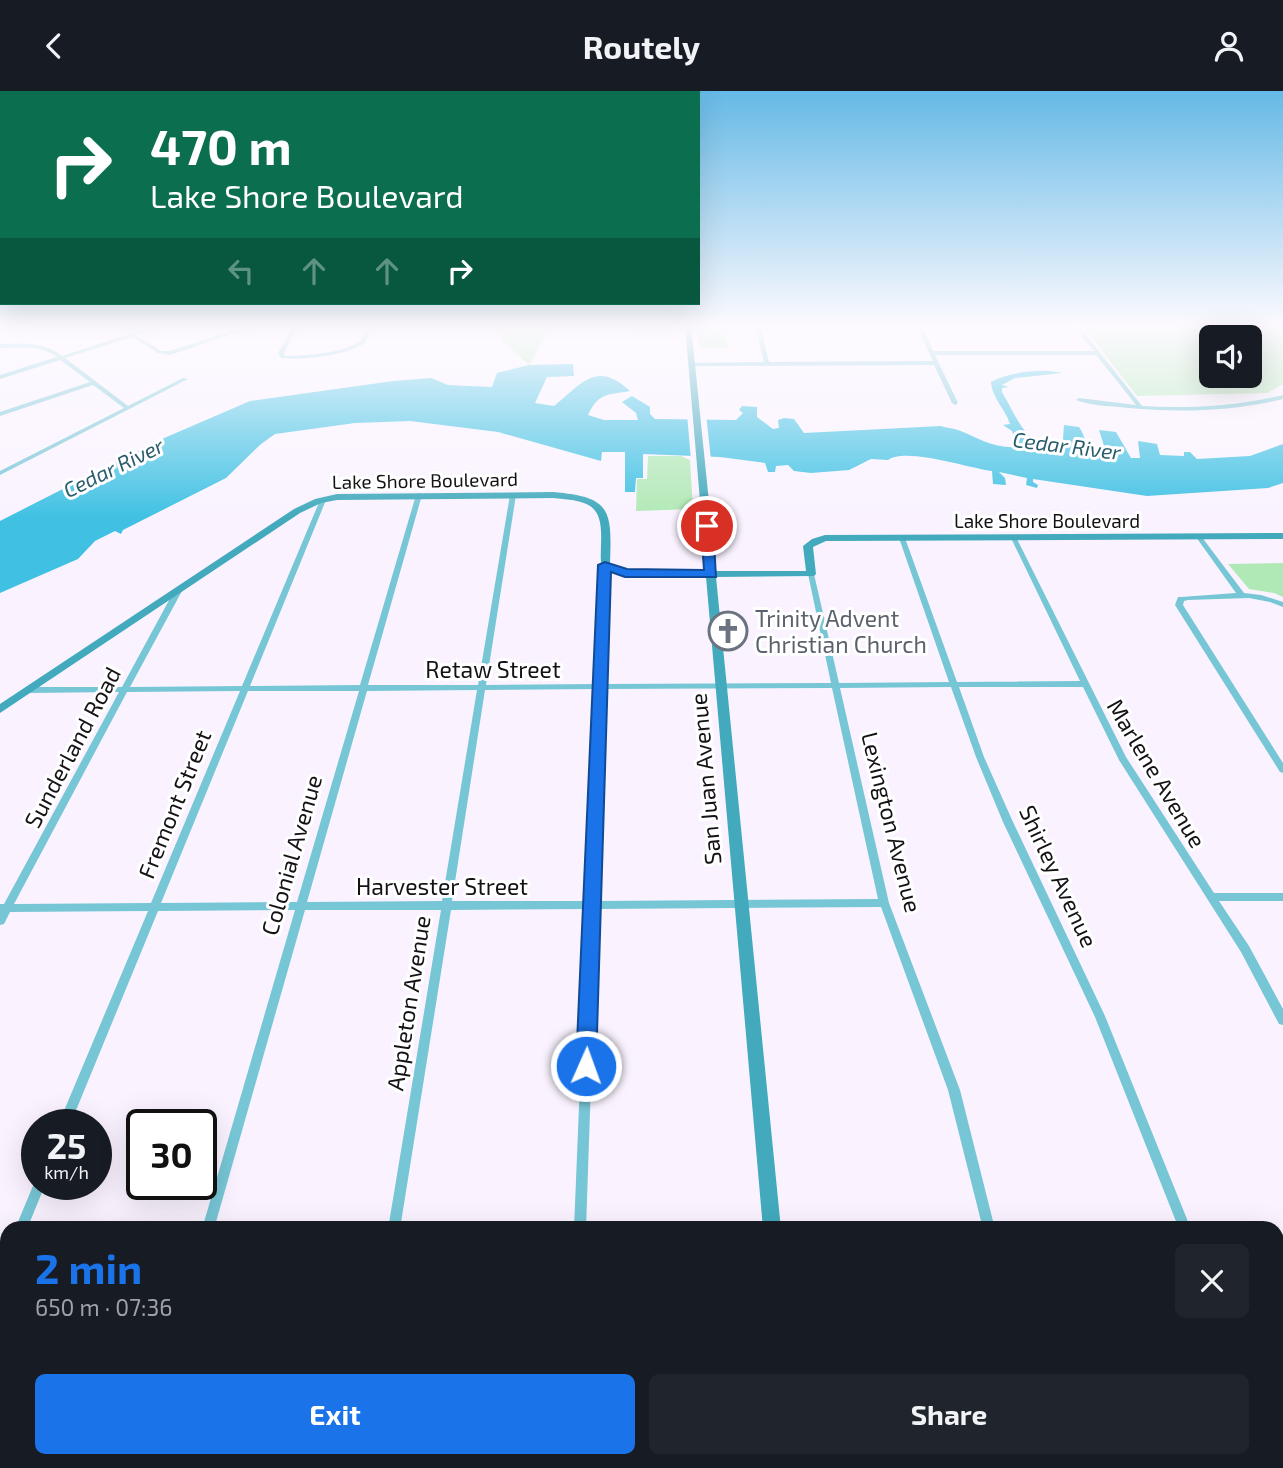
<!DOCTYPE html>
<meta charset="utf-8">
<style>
body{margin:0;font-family:"Exo 2",sans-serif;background:#20242c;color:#f1f3f6;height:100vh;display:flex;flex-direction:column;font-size:26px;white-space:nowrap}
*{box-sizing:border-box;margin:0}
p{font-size:23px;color:#9ea1a6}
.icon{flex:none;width:38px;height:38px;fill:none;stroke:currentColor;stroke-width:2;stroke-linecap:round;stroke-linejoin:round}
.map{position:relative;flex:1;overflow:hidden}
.drawer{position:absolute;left:0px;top:1130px;width:1284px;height:247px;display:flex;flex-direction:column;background:#171b24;border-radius:21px 21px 0 0;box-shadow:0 7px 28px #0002}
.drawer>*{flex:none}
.guide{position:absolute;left:0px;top:0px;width:700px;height:214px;box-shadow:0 7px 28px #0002;background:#0b6e4f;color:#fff;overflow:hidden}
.buttons{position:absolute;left:1199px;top:234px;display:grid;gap:14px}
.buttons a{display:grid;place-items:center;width:63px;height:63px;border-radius:10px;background:#171b24;box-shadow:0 7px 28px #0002;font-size:35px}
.speed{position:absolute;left:21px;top:1018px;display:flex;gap:14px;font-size:35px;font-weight:700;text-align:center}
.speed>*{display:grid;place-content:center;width:91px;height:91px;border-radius:50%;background:#171b24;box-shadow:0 7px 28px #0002;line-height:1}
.speed small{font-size:18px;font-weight:400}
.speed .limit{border:4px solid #111;border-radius:10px;background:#fff;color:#111}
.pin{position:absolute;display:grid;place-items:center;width:60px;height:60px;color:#fff;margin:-30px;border:4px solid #fff;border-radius:50%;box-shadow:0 2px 7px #0007}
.me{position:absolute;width:77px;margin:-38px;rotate:2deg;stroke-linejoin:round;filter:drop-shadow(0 0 5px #0008)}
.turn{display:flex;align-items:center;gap:24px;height:147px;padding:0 35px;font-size:32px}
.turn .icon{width:91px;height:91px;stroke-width:2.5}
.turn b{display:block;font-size:49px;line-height:60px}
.lanes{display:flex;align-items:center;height:66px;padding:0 35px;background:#0003;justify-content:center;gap:35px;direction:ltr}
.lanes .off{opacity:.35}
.round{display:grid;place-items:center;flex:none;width:74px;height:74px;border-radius:10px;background:#20242c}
.summary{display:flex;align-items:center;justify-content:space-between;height:119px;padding:0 35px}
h1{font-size:42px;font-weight:700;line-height:52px;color:#1a73e8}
.cta{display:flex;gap:14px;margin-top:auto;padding:14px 35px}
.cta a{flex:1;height:80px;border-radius:10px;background:#1a73e8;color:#fff;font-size:28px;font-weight:700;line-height:80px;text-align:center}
.cta a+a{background:#20242c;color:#f1f3f6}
header{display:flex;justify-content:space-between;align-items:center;height:91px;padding:0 35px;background:#171b24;font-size:32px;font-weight:700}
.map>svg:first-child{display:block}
.green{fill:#b1e9b6;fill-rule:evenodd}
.water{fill:#40c1e3}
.pier{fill:#faf3ff}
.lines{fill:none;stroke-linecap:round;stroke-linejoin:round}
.street{fill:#77c6d6;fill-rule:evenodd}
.secondary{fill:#42aabc;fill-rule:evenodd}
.route{fill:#1a73e8;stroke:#114b97;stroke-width:2}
.labels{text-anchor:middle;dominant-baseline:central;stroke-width:6;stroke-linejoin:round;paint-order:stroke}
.far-street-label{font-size:19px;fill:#151216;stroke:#fff}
.far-water-label{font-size:21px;font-style:italic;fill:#2a5d6c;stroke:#fff}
.worship-label{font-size:23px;fill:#5b616d;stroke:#fff;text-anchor:start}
.street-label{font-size:23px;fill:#151216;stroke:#fff}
</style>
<header><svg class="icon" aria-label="back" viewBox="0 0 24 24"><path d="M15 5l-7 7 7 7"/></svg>Routely<svg class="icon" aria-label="person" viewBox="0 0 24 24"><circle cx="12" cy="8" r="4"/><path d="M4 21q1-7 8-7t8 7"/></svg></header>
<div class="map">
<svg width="1283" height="1377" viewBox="0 0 1283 1377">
<rect width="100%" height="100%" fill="#faf3ff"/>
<path class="green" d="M504,234H546L548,241L529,274L501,249Z
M1082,234H1283V293L1267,302L1137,305ZM1211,247H1250V285H1211Z
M725,239L728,257H700L698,240Z
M648,365H681L690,369L693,418L636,420L637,388H647Z
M1283,472V506L1274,502L1249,498L1228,473Z"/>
<path class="water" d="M573,273L574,285L547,286L535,312L554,315C582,292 597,269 630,300C608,304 599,301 588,324L604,329H638L636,322L622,311L632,305L650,316V323L655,328L736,329L743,322L739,319L742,315L757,316V326L773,338L779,337L778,329L784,327L794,328L804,342L941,335C946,337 952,337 958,339C979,347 994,358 1018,356L1012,340L1003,334L1010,333C1006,319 992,307 991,291C1010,281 1041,277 1062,282L1015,287L1002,294L1009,296L1002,297V301C1020,332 1024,352 1062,361L1064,334L1079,336C1086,346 1085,355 1092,365L1103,366L1106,361L1099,339L1116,341L1131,367H1140L1138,350L1157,353L1160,364L1184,365V361H1190L1197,368L1250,365L1283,353V392L1268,397L1147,405L1033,388V391L1038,394L1037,397L1026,394L1027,387L999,381L1005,387L1006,394L993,393L992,380C968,377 906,356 888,369L871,368L849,379L811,382L794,380L788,374L776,375L775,381H768L765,372L720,366L643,363V387H636L635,401H625V361H602L601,370L498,341L410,330L355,332L275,343L261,353L226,387L123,439L121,443L115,440L95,450L78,468L0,502V430L155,351L250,310L393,290L431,287L448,294L492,296L497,282L529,274Z"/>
<path class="pier" d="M687,323H706L711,369H691Z"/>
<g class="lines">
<path class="street" d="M126,234H131L140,240L159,234H166L136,244L161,260H170L251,234H258L170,264L158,262L132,246L65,267L128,315L183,287L188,288L0,384V380L124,317L93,294L0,325V321L90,291L60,269L0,288V284L57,266C40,253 20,257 0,257V253C23,253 43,250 62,265L136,241Z
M294,234H298L284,262L285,265C306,265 345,262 362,249L367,234H371L366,251C348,265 303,269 281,267L278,262Z
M755,234H759L760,236H916V234H920L921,236H1070L1083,240L1142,315C1190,318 1237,315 1283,304V308C1229,321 1174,322 1119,316C1105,315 1089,314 1076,309L1079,307L1136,314L1096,264H935L958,312L955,314L952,312L934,274L691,275L688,273L689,272L764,271L756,238H639L637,237L639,236H755ZM761,238H918L933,270L769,271ZM923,238H1069L1079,242L1094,260H933Z
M419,402L422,404L368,594H478L510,404L513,402L516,404L486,594L597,593L602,474L605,472L608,474L604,593L831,592L808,483L811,481L814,483L839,592L949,591L899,447L902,445L905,447L957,591L1080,590L1011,447L1014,445L1016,446L1126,666L1214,802H1283V810H1219L1249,855L1283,918V934L1279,933L1241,861L1119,669L1083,596H959L984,666L1013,731L1105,925L1191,1138H1179L1095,926L1003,731L976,666L951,596L840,597L889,812L960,999L995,1138H983L948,999L881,816L597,818L586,1138H574L587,818L451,819L400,1138H388L441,819H305L214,1138H202L295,819L158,820L70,1034H58L148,820L10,821L4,833L0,834V813H4L119,601L28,602L24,599L28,596H122L174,500L178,498L182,500L130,596L242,595L320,409L323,407L326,409L250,595L360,594L416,404ZM832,597L878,808L597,810L604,598ZM596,598L587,810H452L485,599ZM477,599L442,810L307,811L367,600ZM240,600L151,812L14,813L127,601ZM248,600H359L297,811L161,812Z
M1199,444L1201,445L1244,502L1261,504L1283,511V516L1270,511L1249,507L1188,509L1184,510L1183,514L1283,672V682L1280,681L1175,514L1178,506H1181L1236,502L1196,446Z
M37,1089V1094H45L27,1138H15L35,1090Z
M1278,1151H1283V1163H1278Z
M0,1160H7V1187L5,1193L0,1195Z
M1278,1368L1281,1377H1267L1264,1370H1278Z
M135,1370H149L147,1377H133Z
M349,1370H363L362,1377H348Z
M564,1370H578V1377H564Z
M1036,1370H1050L1052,1377H1038Z"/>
<path class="secondary" d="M685,234H691L716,480H806L803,455L812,448L825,444L1283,442V448L826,450L813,456L816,483L814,485L716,486L781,1138H763L706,486L625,485L602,476C600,469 601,461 601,453C603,413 590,410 553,407L337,409L321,412L300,422L0,622V613L294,418L315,408L337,403L553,401C611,406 612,418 610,473L626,479L706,480Z
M784,1370H804V1377H784Z"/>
</g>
<linearGradient id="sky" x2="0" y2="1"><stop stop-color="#65b9e6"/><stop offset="0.55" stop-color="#fdfaff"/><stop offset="1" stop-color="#fdfaff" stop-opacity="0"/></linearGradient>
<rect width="1283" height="427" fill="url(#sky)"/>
<path class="route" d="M707,431L713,435L716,486H625L611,481L596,975L593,982L586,985L579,982L576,975L598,474L605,471L627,478L704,479L701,435Z"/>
<defs>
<symbol id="church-ring" viewBox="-11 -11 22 22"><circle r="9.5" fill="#fff" stroke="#6b7280" stroke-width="1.5"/><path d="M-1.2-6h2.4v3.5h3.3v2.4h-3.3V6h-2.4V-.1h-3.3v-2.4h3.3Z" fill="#6b7280"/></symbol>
</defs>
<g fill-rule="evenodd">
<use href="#church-ring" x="706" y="518" width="44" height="44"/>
</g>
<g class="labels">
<g class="far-street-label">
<text transform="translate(425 389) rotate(-1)">Lake Shore Boulevard</text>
<text x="1047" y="429">Lake Shore Boulevard</text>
</g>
<g class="far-water-label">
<text transform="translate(1067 354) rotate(7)">Cedar River</text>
<text transform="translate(113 376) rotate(-26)">Cedar River</text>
</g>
<g class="worship-label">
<text x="755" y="527">Trinity Advent<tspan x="755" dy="26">Christian Church</tspan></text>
</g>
<g class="street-label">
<text x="493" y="578">Retaw Street</text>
<text transform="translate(72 656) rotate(-62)">Sunderland Road</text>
<text transform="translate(1157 682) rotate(59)">Marlene Avenue</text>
<text transform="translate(705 688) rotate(-95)">San Juan Avenue</text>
<text transform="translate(174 713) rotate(-68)">Fremont Street</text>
<text transform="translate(892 731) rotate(76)">Lexington Avenue</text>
<text transform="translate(291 764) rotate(-74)">Colonial Avenue</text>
<text transform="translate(1059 785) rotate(65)">Shirley Avenue</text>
<text x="442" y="795">Harvester Street</text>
<text transform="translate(408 912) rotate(-81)">Appleton Avenue</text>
</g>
</g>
</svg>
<div class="buttons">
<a><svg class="icon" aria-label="sound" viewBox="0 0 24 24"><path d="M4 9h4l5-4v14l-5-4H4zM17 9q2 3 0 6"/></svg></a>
</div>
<div class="speed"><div>25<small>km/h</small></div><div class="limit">30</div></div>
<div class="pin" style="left:707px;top:435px;background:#d93025"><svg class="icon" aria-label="arrive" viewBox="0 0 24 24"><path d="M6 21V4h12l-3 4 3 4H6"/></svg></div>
<svg class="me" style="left:586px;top:975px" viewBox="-20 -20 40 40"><circle r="17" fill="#1a73e8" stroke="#fff" stroke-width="3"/><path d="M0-11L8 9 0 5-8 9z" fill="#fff"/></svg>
<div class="guide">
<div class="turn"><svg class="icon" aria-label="right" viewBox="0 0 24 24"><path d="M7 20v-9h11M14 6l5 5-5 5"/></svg><div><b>470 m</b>Lake Shore Boulevard</div></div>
<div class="lanes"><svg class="icon off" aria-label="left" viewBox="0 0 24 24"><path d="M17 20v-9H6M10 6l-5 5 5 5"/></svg><svg class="icon off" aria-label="ahead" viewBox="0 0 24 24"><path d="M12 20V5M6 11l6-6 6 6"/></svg><svg class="icon off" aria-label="ahead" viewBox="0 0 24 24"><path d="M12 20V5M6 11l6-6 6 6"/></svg><svg class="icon" aria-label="right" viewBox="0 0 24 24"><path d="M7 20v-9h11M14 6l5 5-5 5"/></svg></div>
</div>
<section class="drawer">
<div class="summary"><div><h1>2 min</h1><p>650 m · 07:36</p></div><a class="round"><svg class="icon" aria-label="close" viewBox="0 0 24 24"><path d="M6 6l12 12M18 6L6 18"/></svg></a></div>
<div class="cta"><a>Exit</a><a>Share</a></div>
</section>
</div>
